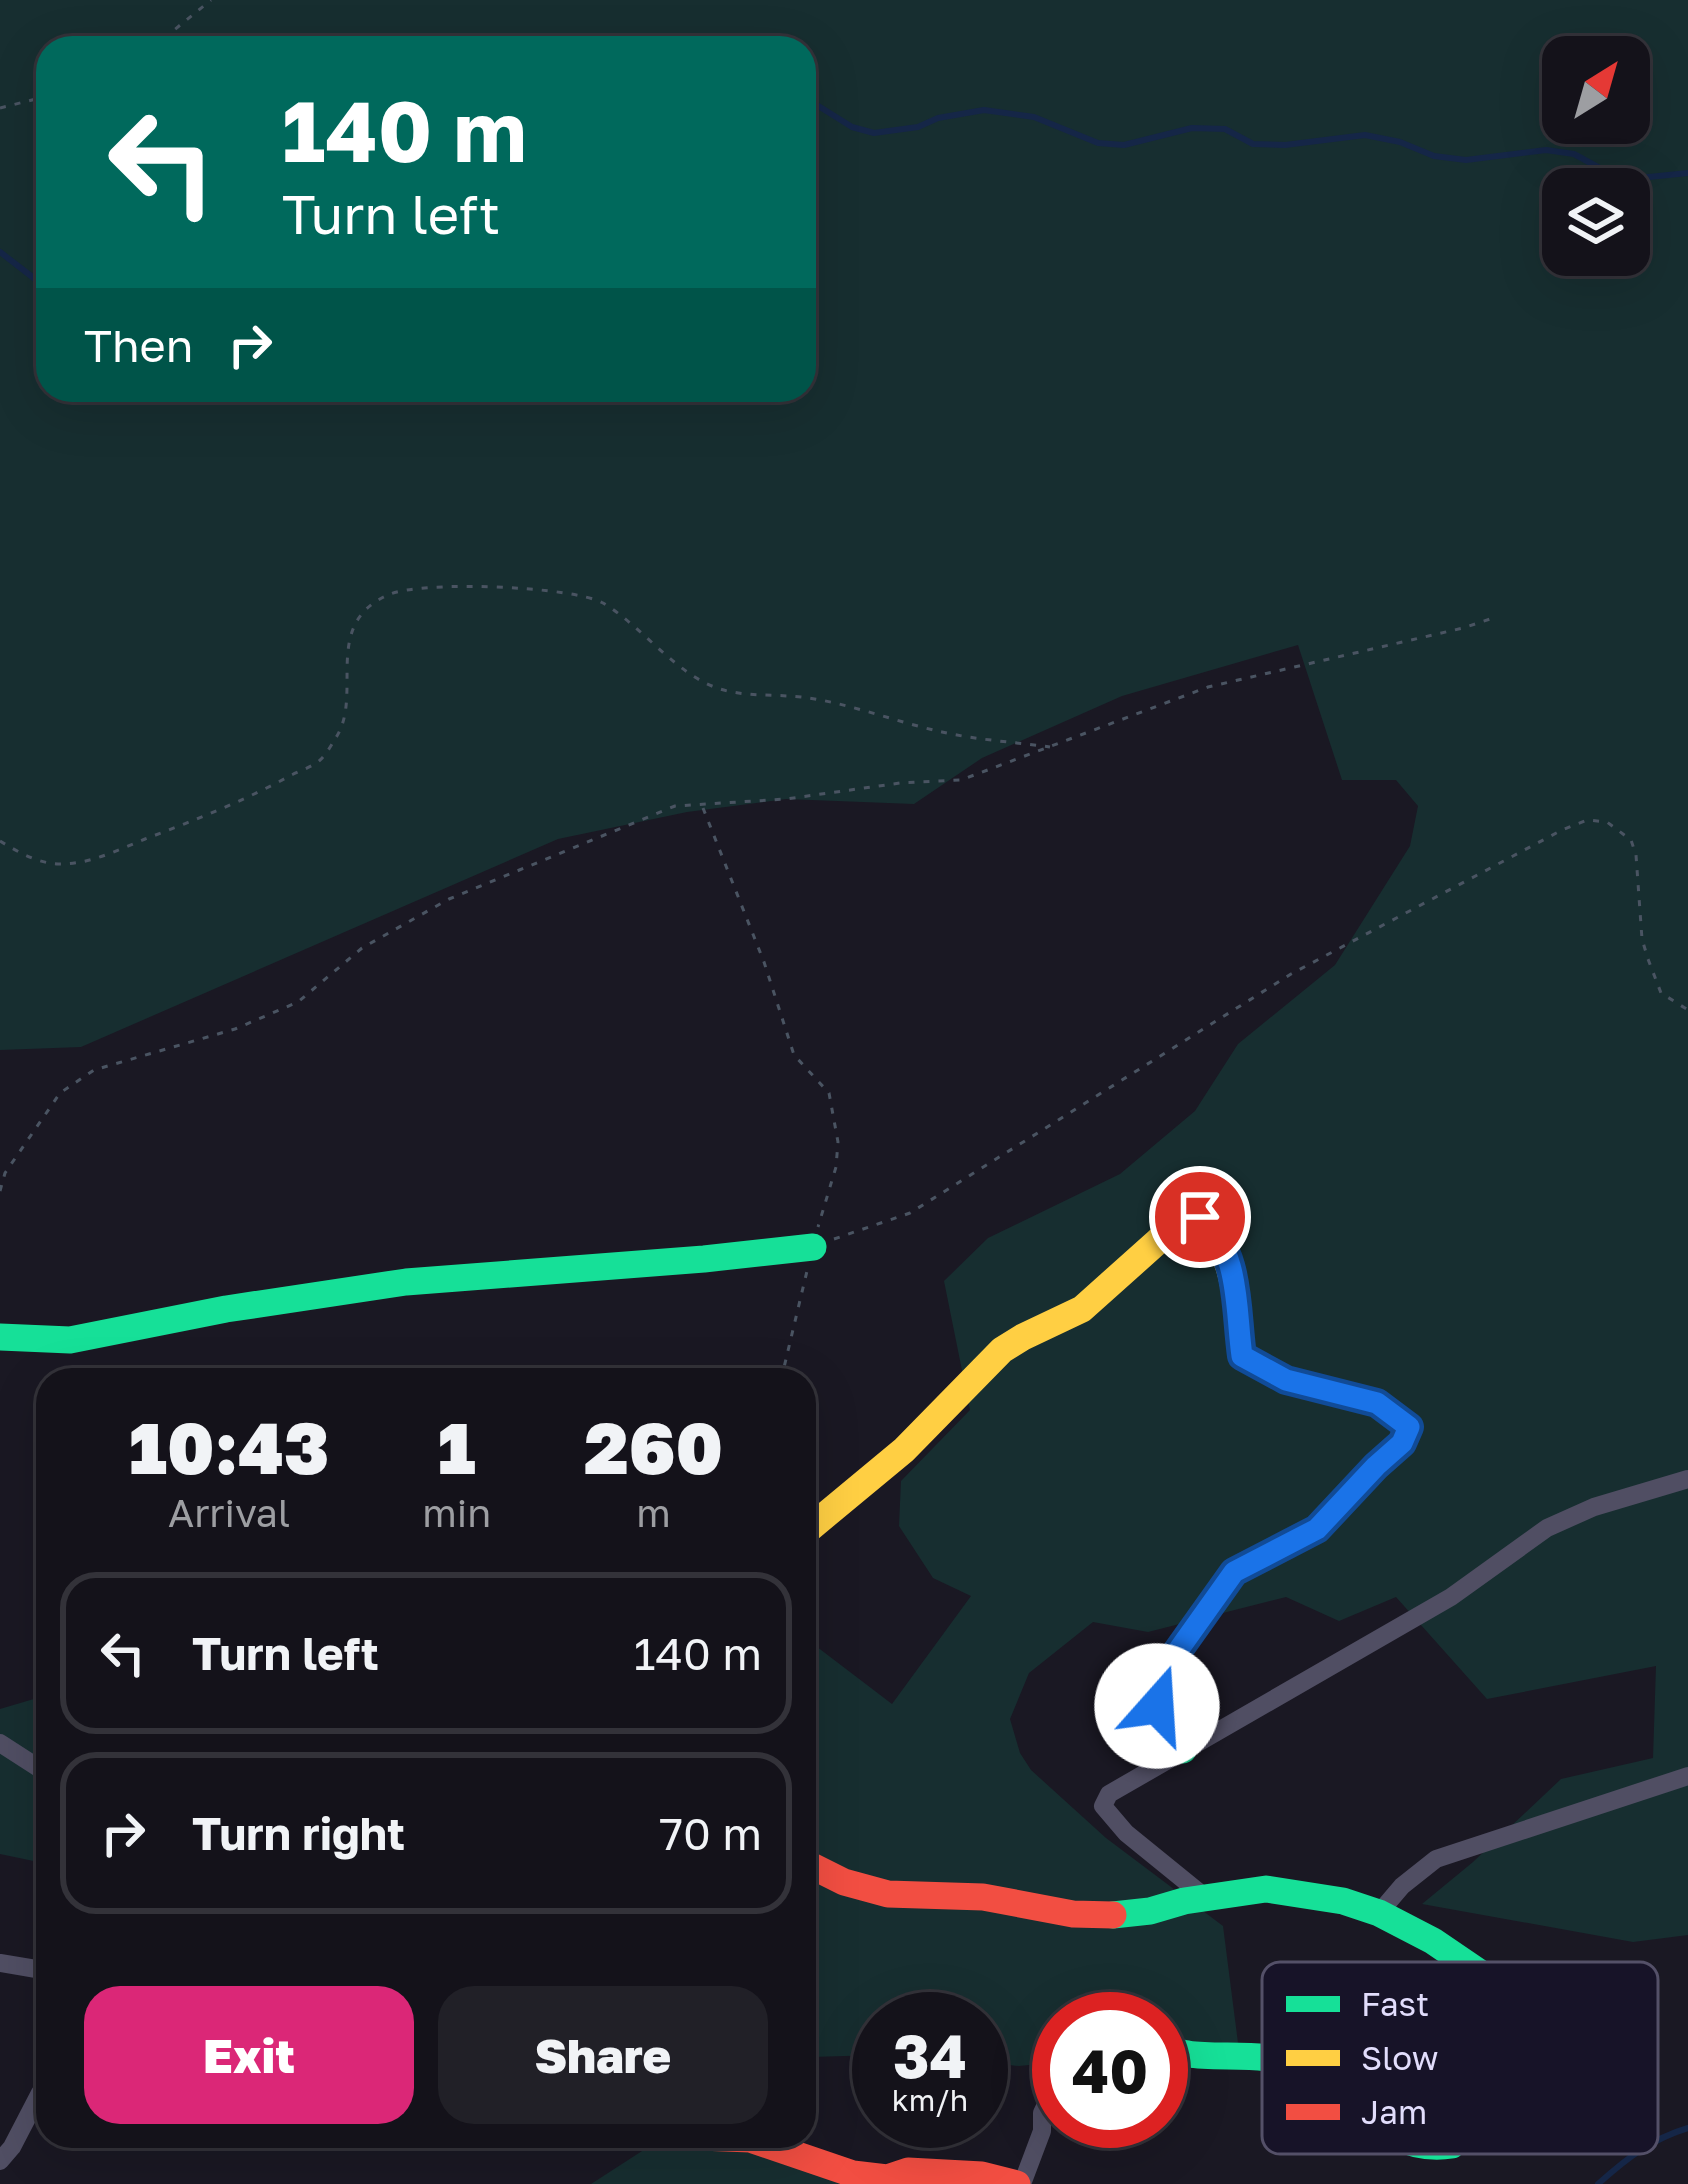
<!DOCTYPE html>
<style>
body{margin:0;font-family:"Golos Text",sans-serif;background:#212027;color:#f1f3f6;height:100vh;display:flex;flex-direction:column;font-size:45px;white-space:nowrap}
*{box-sizing:border-box;margin:0}
p{font-size:39px;color:#9d9ea2}
.icon{flex:none;width:66px;height:66px;fill:none;stroke:currentColor;stroke-width:2;stroke-linecap:round;stroke-linejoin:round}
.map{position:relative;flex:1;overflow:hidden}
.drawer{position:absolute;left:36px;top:1368px;width:780px;height:780px;display:flex;flex-direction:column;background:#14121a;border-radius:36px;box-shadow:0 12px 48px #0002,0 0 0 3px #333239}
.drawer>*{flex:none}
.guide{position:absolute;left:36px;top:36px;width:780px;height:366px;border-radius:36px;box-shadow:0 12px 48px #0002,0 0 0 3px #333239;background:#00695c;color:#fff;overflow:hidden}
.needle{width:78px;rotate:37deg}
.buttons{position:absolute;left:1542px;top:36px;display:grid;gap:24px}
.buttons a{display:grid;place-items:center;width:108px;height:108px;border-radius:24px;background:#14121a;box-shadow:0 12px 48px #0002,0 0 0 3px #333239;font-size:60px}
.speed{position:absolute;left:852px;top:1992px;display:flex;gap:24px;font-size:60px;font-weight:700;text-align:center}
.speed>*{display:grid;place-content:center;width:156px;height:156px;border-radius:50%;background:#14121a;box-shadow:0 12px 48px #0002,0 0 0 3px #333239;line-height:1}
.speed small{font-size:30px;font-weight:400}
.speed .limit{border:18px solid #d22;background:#fff;color:#111}
.pin{position:absolute;display:grid;place-items:center;width:102px;height:102px;color:#fff;margin:-51px;border:6px solid #fff;border-radius:50%;box-shadow:0 3px 12px #0007}
.me{position:absolute;width:132px;margin:-66px;rotate:19deg;stroke-linejoin:round;filter:drop-shadow(0 0 9px #0008)}
.turn{display:flex;align-items:center;gap:42px;height:252px;padding:0 48px;font-size:54px}
.turn .icon{width:156px;height:156px;stroke-width:2.5}
.turn b{display:block;font-size:84px;line-height:102px}
.then{display:flex;align-items:center;height:114px;padding:0 48px;background:#0003;gap:24px;font-size:45px}
.eta{display:flex;justify-content:space-evenly;align-items:center;height:204px;text-align:center}
.eta b{font-size:72px;font-weight:800;line-height:84px}
.button{display:flex;gap:24px;margin-top:auto;padding:24px 48px}
.button a{flex:1;height:138px;border-radius:36px;background:#db2777;color:#fff;font-size:48px;font-weight:800;line-height:138px;text-align:center}
.button a+a{background:#212027;color:#f1f3f6}
ul{padding:0;list-style:none}
li{display:flex;align-items:center;gap:36px;height:162px;margin:0 24px 18px;padding:0 24px;border:6px solid #333239;border-radius:36px}
li div{flex:1}
li b{display:block;font-size:45px}
li em{font-style:normal}
.map>svg:first-child{display:block}
.green{fill:#172e30;fill-rule:evenodd}
.lines{fill:none;stroke-linecap:round;stroke-linejoin:round}
.stream{stroke:#152647;stroke-width:6}
.path{stroke:#4a5462;stroke-width:3;stroke-dasharray:6 9;stroke-linecap:butt}
.street{stroke:#504e63;stroke-width:18}
.fast{stroke:#16e098;stroke-width:27}
.slow{stroke:#ffcf43;stroke-width:27}
.jam{stroke:#f24e42;stroke-width:27}
.route-casing{stroke:#114b97;stroke-width:30}
.route{stroke:#1a73e8;stroke-width:21}
.key{fill:#171328;stroke:#545068;stroke-width:3}
.key-label{font-size:33px;fill:#e2ddfc}
</style>
<div class="map">
<svg width="1688" height="2184" viewBox="0 0 1688 2184">
<rect width="100%" height="100%" fill="#1a1823"/>
<path class="green" d="M0,0H1688V1935L1633,1942L1422,1904L1473,1862L1561,1779L1653,1758L1656,1666L1487,1699L1396,1597L1339,1621L1286,1597L1148,1632L1093,1622L1029,1673L1010,1719L1020,1753L1031,1770L1106,1838L1223,1926L1238,2043L1161,2051V2019H1059V2062L1019,2066L981,2062V2019H879V2055L811,2057L804,2054V1637L892,1704L971,1596L933,1578L899,1526L901,1481L970,1410L944,1281L988,1238L1120,1174L1195,1111L1238,1044L1335,965L1410,846L1418,806L1396,780H1342L1298,645L1122,696L982,758L914,804L786,799L687,812L558,839L81,1047L0,1050ZM48,48H804V390H48ZM1563,57H1629V123H1563ZM1563,189H1629V255H1563Z
M44,1696L48,1697V1864L0,1854V1709Z
M656,2142L785,2144L905,2184H591Z"/>
<g class="lines">
<path class="stream" d="M804,97L852,127L874,133L918,127L938,118L984,110L1034,117L1098,143L1124,145L1192,128L1225,129L1253,144L1285,145L1365,135L1400,142L1434,156L1466,160L1546,150L1574,154L1607,172L1639,178L1688,173
M0,252L35,279L48,293
M1598,2184C1626,2159 1651,2139 1688,2128"/>
<path class="path" d="M152,48L211,0
M0,108L48,96
M703,808L764,962L794,1055L829,1093L838,1142L836,1167L818,1227
M0,841C18,852 37,863 58,864C88,865 118,850 145,839C193,821 241,802 286,778C296,772 310,768 319,761C325,756 331,746 335,739C365,696 320,625 388,595C419,580 573,586 603,603C643,627 676,675 720,689C746,697 773,694 801,697C846,702 896,722 942,732C977,740 1014,742 1050,747
M0,1191L5,1173L60,1093L94,1070L235,1029L298,1002L362,948L449,899L675,806L786,799L900,783L961,780L1208,687L1463,628L1490,619
M834,1239L910,1213L1291,974L1562,830L1587,820L1607,822L1631,840L1636,855L1642,939L1648,959L1661,993L1688,1010
M781,1380L807,1271"/>
<path class="street" d="M0,1743L48,1774
M1206,1898L1126,1833L1103,1806L1109,1794L1451,1597L1547,1528L1594,1507L1688,1479
M1379,1913L1402,1886L1436,1859L1688,1776
M0,1963L48,1971
M0,2161L12,2147L40,2093L48,2088
M1022,2184L1042,2131V2113L1059,2078"/>
<path class="fast" d="M0,1337L70,1340L226,1309L406,1282L704,1259L813,1247
M1183,1750L1157,1706V1680L1234,1572L1317,1529L1376,1466L1402,1443L1409,1427L1377,1403L1286,1380L1242,1356L1241,1345
M1113,1915L1150,1911L1184,1901L1266,1889L1343,1901L1379,1913L1433,1941L1480,1973L1495,1996L1491,2064L1475,2117L1452,2145C1387,2156 1350,2096 1299,2067C1271,2051 1220,2059 1188,2054C1179,2053 1170,2049 1161,2047"/>
<path class="slow" d="M804,1533L904,1450L1002,1350L1023,1337L1082,1309L1158,1241L1186,1222L1200,1217C1235,1254 1236,1297 1241,1345"/>
<path class="jam" d="M804,1862L844,1882L888,1894L983,1897L1073,1914L1113,1915
M675,2136L750,2139L853,2174L887,2178L908,2171L982,2175L1017,2184"/>
</g>
<g class="lines">
<defs>
<path id="route" d="M1157,1706V1680L1234,1572L1317,1529L1376,1466L1402,1443L1409,1427L1377,1403L1286,1380L1242,1356C1235,1306 1241,1253 1200,1217"/>
</defs>
<use href="#route" class="route-casing"/>
<use href="#route" class="route"/>
</g>
<rect x="1262" y="1962" width="396" height="192" rx="18" class="key"/>
<rect x="1286" y="1996" width="54" height="16" fill="#16e098"/>
<rect x="1286" y="2050" width="54" height="16" fill="#ffcf43"/>
<rect x="1286" y="2104" width="54" height="16" fill="#f24e42"/>
<g class="key-label">
<text x="1361" y="2016">Fast</text>
<text x="1361" y="2070">Slow</text>
<text x="1361" y="2124">Jam</text>
</g>
</svg>
<div class="buttons">
<a><svg class="needle" viewBox="-14 -14 28 28"><path d="M0-13l5 13h-10z" fill="#e53935"/><path d="M0 13l5-13h-10z" fill="#9d9ea2"/></svg></a>
<a><svg class="icon" aria-label="layers" viewBox="0 0 24 24"><path d="M12 4l9 5-9 5-9-5zM3 14l9 5 9-5"/></svg></a>
</div>
<div class="speed"><div>34<small>km/h</small></div><div class="limit">40</div></div>
<div class="pin" style="left:1200px;top:1217px;background:#d93025"><svg class="icon" aria-label="arrive" viewBox="0 0 24 24"><path d="M6 21V4h12l-3 4 3 4H6"/></svg></div>
<svg class="me" style="left:1157px;top:1706px" viewBox="-20 -20 40 40"><circle r="19" fill="#fff"/><path d="M0-13L10 11 0 6-10 11z" fill="#1a73e8"/></svg>
<div class="guide">
<div class="turn"><svg class="icon" aria-label="left" viewBox="0 0 24 24"><path d="M17 20v-9H6M10 6l-5 5 5 5"/></svg><div><b>140 m</b>Turn left</div></div>
<div class="then">Then<svg class="icon" aria-label="right" viewBox="0 0 24 24"><path d="M7 20v-9h11M14 6l5 5-5 5"/></svg></div>
</div>
<section class="drawer">
<div class="eta">
<div><b>10:43</b><p>Arrival</p></div>
<div><b>1</b><p>min</p></div>
<div><b>260</b><p>m</p></div>
</div>
<ul>
<li><svg class="icon" aria-label="left" viewBox="0 0 24 24"><path d="M17 20v-9H6M10 6l-5 5 5 5"/></svg><div><b>Turn left</b></div><em>140 m</em></li>
<li><svg class="icon" aria-label="right" viewBox="0 0 24 24"><path d="M7 20v-9h11M14 6l5 5-5 5"/></svg><div><b>Turn right</b></div><em>70 m</em></li>
</ul>
<div class="button"><a>Exit</a><a>Share</a></div>
</section>
</div>
